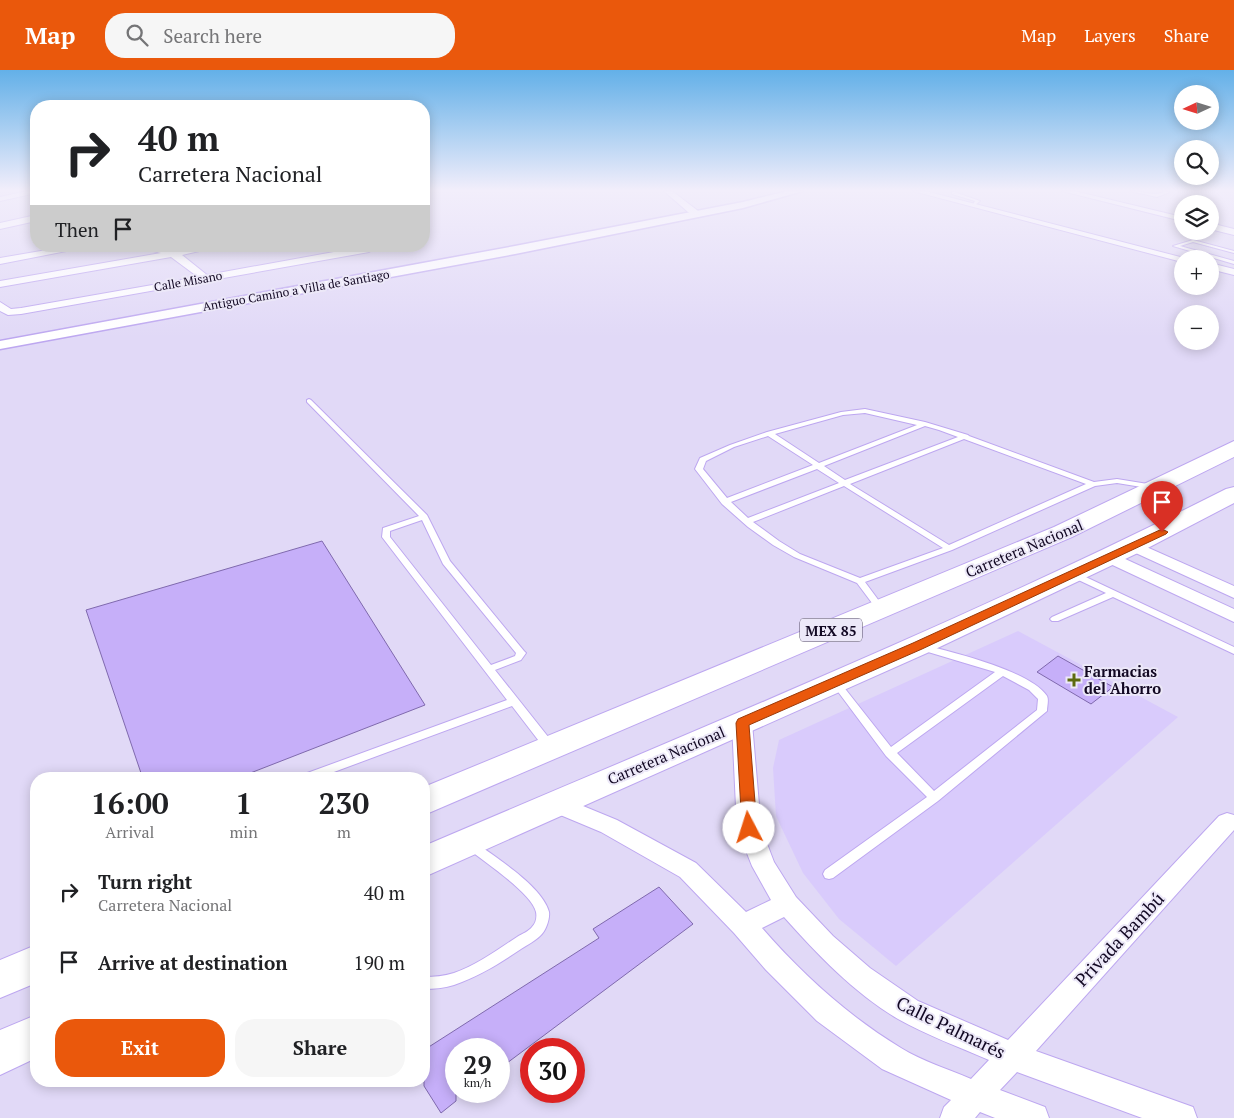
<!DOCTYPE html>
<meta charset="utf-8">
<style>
body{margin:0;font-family:"PT Serif",serif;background:#f6f6f6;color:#202124;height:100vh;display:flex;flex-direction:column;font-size:19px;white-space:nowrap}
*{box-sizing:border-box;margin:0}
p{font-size:16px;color:#757577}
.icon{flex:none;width:28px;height:28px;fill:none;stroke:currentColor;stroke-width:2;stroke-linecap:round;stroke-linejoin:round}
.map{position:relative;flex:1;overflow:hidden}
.sheet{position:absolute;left:30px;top:702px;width:400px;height:315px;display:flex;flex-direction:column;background:#fff;border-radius:20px;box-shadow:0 2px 12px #0003}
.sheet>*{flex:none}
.top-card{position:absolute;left:30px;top:30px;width:400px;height:152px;border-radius:20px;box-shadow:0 2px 12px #0003;background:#fff;color:#202124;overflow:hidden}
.needle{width:32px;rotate:266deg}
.tools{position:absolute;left:1174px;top:15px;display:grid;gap:10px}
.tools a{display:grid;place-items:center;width:45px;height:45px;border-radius:50%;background:#fff;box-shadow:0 2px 12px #0003;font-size:25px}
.speed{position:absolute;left:445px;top:968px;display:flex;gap:10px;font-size:25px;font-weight:700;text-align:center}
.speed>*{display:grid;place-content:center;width:65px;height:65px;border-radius:50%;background:#fff;box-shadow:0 2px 12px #0003;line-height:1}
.speed small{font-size:12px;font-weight:400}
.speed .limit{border:8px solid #d22;background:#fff;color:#111}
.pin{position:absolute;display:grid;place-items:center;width:42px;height:42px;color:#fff;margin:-51px -21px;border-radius:50% 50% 50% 0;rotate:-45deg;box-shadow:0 0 5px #0007}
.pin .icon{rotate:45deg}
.me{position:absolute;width:55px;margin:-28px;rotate:355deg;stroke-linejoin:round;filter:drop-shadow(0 0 4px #0008)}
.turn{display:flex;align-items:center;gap:18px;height:105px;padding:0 25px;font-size:22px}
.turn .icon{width:65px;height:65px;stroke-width:2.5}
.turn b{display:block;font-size:35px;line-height:42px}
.then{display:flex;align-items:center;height:48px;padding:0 25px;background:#0003;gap:10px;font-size:19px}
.eta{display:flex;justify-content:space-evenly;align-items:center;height:85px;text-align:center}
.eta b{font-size:30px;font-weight:600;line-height:35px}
.button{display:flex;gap:10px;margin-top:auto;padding:10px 25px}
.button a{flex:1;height:58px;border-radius:20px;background:#ea580c;color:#fff;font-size:20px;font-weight:600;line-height:58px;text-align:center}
.button a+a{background:#f6f6f6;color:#202124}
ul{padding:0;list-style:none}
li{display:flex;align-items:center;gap:15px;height:70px;padding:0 25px}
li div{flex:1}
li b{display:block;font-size:19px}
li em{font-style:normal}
header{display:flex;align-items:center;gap:30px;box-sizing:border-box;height:70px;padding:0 25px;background:#ea580c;color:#fff}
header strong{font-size:24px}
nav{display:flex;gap:28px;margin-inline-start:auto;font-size:18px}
.search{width:350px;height:45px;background:#f6f6f6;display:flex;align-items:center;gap:12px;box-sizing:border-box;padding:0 18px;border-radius:20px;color:#757577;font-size:19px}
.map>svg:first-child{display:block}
.built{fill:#d9cbfc}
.building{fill:#c6aff9;stroke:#7f69ad}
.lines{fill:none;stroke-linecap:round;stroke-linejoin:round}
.service-casing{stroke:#bda7f0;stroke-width:2}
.minor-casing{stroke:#bda7f0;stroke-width:2}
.tertiary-casing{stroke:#bda7f0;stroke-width:3}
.trunk-casing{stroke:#bda7f0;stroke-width:2}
.service{fill:#fff;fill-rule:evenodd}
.minor{fill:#fff;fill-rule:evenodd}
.tertiary{fill:#fff;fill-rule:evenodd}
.trunk{fill:#fff;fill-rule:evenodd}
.route{fill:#ea580c;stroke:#983908}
.poi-dot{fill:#5d6a11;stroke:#ece8f8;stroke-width:2}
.labels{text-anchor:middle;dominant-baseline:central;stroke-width:4;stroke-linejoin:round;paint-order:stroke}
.far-street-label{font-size:12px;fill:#120823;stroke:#ece8f8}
.shield{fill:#ece8f8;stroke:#534b63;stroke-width:1}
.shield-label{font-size:14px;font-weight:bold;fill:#120823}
.street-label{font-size:15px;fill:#120823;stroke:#ece8f8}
.poi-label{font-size:15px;font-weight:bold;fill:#120823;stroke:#ece8f8;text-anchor:start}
.near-street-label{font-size:18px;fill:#120823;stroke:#ece8f8}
</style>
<header>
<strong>Map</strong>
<div class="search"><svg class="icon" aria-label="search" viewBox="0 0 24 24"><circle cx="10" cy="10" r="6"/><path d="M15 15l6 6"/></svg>Search here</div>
<nav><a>Map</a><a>Layers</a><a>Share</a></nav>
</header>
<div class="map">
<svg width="1234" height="1048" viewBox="0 0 1234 1048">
<rect width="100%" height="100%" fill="#e1d9f7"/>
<path class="built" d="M1018,561L1178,647L896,896L839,849L803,803L776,746L773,698L779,670Z"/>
<path class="building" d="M322,471L425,635L235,709H143L86,540Z
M1058,586L1113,617L1091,634L1037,602Z
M659,817L693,854L499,999V979H456V1031L441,1043L424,1016V980L599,868L593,859Z"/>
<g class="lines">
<defs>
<path id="service" d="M1130,121C1142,120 1152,127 1164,122L1163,121L1170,122L1157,127Z
M952,122H954L980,131L974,136H972L975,131L952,124Z
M1193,170L1234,181V183L1193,172L1180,176L1234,191V194L1173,176Z
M309,329L311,330L427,445L450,491L524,581L526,583L521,590L495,600L553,673L554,676L553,679L549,680L545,679L512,636L315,709H298L299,706L507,630L382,467L383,458L419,446L307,332V330ZM422,450L443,494L516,583L515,586L491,595L390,467V461Z
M865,339L925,352L968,365L969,366L1094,412L1117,409L1154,415L1158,417L1154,419L1117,413L1095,416L952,480L865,512L885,539L881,542L878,541L857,513L794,487L773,475L748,457L722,434L695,399L700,388L730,375L767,362L841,342ZM865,343L917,355L819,393L775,364L843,345ZM925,356L939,360L958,367L845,410L824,396ZM768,366L813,395L727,428L703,399L706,391L734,377ZM964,369L1086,414L949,475L850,414ZM817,399L839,413L748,448L731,432ZM844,416L943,478L860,508L800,484L779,471L753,452Z
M1073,501L1234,577V584L1113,527L1058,551H1052L1050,549L1052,547L1106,523L1070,506L1069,504Z
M921,574C951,582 1029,600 1047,626C1049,630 1047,636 1047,641L938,731L833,808L829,809L825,808L823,804L825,800L927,727L886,686L833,615L831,613L833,611H839L891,677L995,602L918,579L916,577L918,575ZM1003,606L1029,620L1038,629L1037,640L934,721L897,683Z
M471,770L475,772C496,788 542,816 549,842C550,849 546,861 540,866C535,871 527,875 521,879C500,893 478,907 454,915C444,918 434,919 424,919V907C434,907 444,906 454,903C477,895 497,880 517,867C522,864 529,861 532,857C536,853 537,847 536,842C532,823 483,791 467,778L465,775L467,772Z"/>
<path id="minor" d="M27,121H36V123L0,131V127Z
M664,121H672L702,144L698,147L688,142Z
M913,121H925L1188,189H1182V192Z
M1062,121H1074L1182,147V151Z
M36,145V151L0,159V153Z
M1210,153L1234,159V165L1210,159Z
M70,176H92L0,194V188Z
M134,176H158L173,181L200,176H221L182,185L207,205L367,176H379L369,182L21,244L8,245L0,241V232L11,239L21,238L198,207L171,187L0,217V211L161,183Z
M1210,193L1234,199V205L1210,199Z
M1133,471L1234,516V528L1127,479L1125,476Z
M1110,482L1234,539V552L1104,491L1102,487L1104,483Z
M742,646L749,648L752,653L761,758L774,792L796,827L833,866L870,898L918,931L1008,970L1219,746L1227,743L1234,745V760L1036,981L1193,1037L1197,1048H1142L1017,1002L1000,1020L1045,1037L1049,1048H995L980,1042L975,1048H940L944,1037L951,1030L882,999L817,951L766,900L734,863L680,807L601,762L546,739L543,733L546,727L554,724L617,750L696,793L746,842L771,830L752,796L737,758L732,653L735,648ZM784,847C818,885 854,923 898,949C926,965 959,977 989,990L971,1009C948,999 922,991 901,978C848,946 802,904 762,858Z"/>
<path id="tertiary" d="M788,121H803L743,138L515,184L0,279V271L515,176L743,132Z"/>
<path id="trunk" d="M1234,371V387L1072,467L424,745V717L1054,457Z
M1234,417V433L1142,481L927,583L424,807V776C693,661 965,551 1226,419Z
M36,875V913L0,928V890Z
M36,945V988L0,1005V960Z"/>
</defs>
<use href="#service" class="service-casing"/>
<use href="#minor" class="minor-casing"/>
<use href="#tertiary" class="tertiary-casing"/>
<use href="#trunk" class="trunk-casing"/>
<use href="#service" class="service"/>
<use href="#minor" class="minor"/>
<use href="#tertiary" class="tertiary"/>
<use href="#trunk" class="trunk"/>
</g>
<linearGradient id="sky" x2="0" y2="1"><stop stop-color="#63b0e8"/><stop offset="0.45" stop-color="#f2eefb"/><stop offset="1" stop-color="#f2eefb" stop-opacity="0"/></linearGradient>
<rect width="1234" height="267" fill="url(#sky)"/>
<path class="route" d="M1162,459L1168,462L1166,464L922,579L749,655L757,758L754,762H744L742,758L736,653L738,649L913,573Z"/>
<path class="poi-dot" d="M1071.5 602.5h5v5h5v5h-5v5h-5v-5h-5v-5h5z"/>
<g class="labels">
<g class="far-street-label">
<text transform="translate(188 211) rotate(-10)">Calle Misano</text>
<text transform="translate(296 220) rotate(-10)">Antiguo Camino a Villa de Santiago</text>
</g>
<rect class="shield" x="800" y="548.5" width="62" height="23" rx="4"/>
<g class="shield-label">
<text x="831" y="560">MEX 85</text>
</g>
<g class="street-label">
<text transform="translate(1024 478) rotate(-23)">Carretera Nacional</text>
<text transform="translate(666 685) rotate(-23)">Carretera Nacional</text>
</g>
<g class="poi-label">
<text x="1084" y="601">Farmacias<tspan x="1084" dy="17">del Ahorro</tspan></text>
</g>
<g class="near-street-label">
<text transform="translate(1119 869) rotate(-47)">Privada Bambú</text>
<text transform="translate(951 957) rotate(26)">Calle Palmarés</text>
</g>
</g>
</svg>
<div class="tools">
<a><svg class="needle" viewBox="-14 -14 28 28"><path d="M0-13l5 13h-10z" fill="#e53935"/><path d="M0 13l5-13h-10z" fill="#757577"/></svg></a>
<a><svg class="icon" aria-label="search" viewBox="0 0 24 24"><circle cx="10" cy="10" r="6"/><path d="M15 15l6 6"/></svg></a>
<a><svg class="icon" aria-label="layers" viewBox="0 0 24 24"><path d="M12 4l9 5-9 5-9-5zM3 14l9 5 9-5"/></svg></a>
<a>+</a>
<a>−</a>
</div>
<div class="speed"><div>29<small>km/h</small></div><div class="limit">30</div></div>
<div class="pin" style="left:1162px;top:462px;background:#d93025"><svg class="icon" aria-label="arrive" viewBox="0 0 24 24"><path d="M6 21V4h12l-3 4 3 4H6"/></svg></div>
<svg class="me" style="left:749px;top:758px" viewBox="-20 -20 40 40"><circle r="19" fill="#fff"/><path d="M0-13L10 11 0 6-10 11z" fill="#ea580c"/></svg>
<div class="top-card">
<div class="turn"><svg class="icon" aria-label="right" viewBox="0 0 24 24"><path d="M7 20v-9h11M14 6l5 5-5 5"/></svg><div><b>40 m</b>Carretera Nacional</div></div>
<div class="then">Then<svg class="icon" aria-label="arrive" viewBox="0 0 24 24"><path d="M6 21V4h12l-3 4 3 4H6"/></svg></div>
</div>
<section class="sheet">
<div class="eta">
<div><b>16:00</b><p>Arrival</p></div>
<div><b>1</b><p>min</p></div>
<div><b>230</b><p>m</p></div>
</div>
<ul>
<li><svg class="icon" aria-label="right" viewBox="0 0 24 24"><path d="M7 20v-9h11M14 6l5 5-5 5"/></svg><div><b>Turn right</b><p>Carretera Nacional</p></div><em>40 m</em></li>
<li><svg class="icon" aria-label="arrive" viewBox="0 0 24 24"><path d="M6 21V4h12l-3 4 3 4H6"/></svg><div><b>Arrive at destination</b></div><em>190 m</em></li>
</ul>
<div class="button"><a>Exit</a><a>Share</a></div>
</section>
</div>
